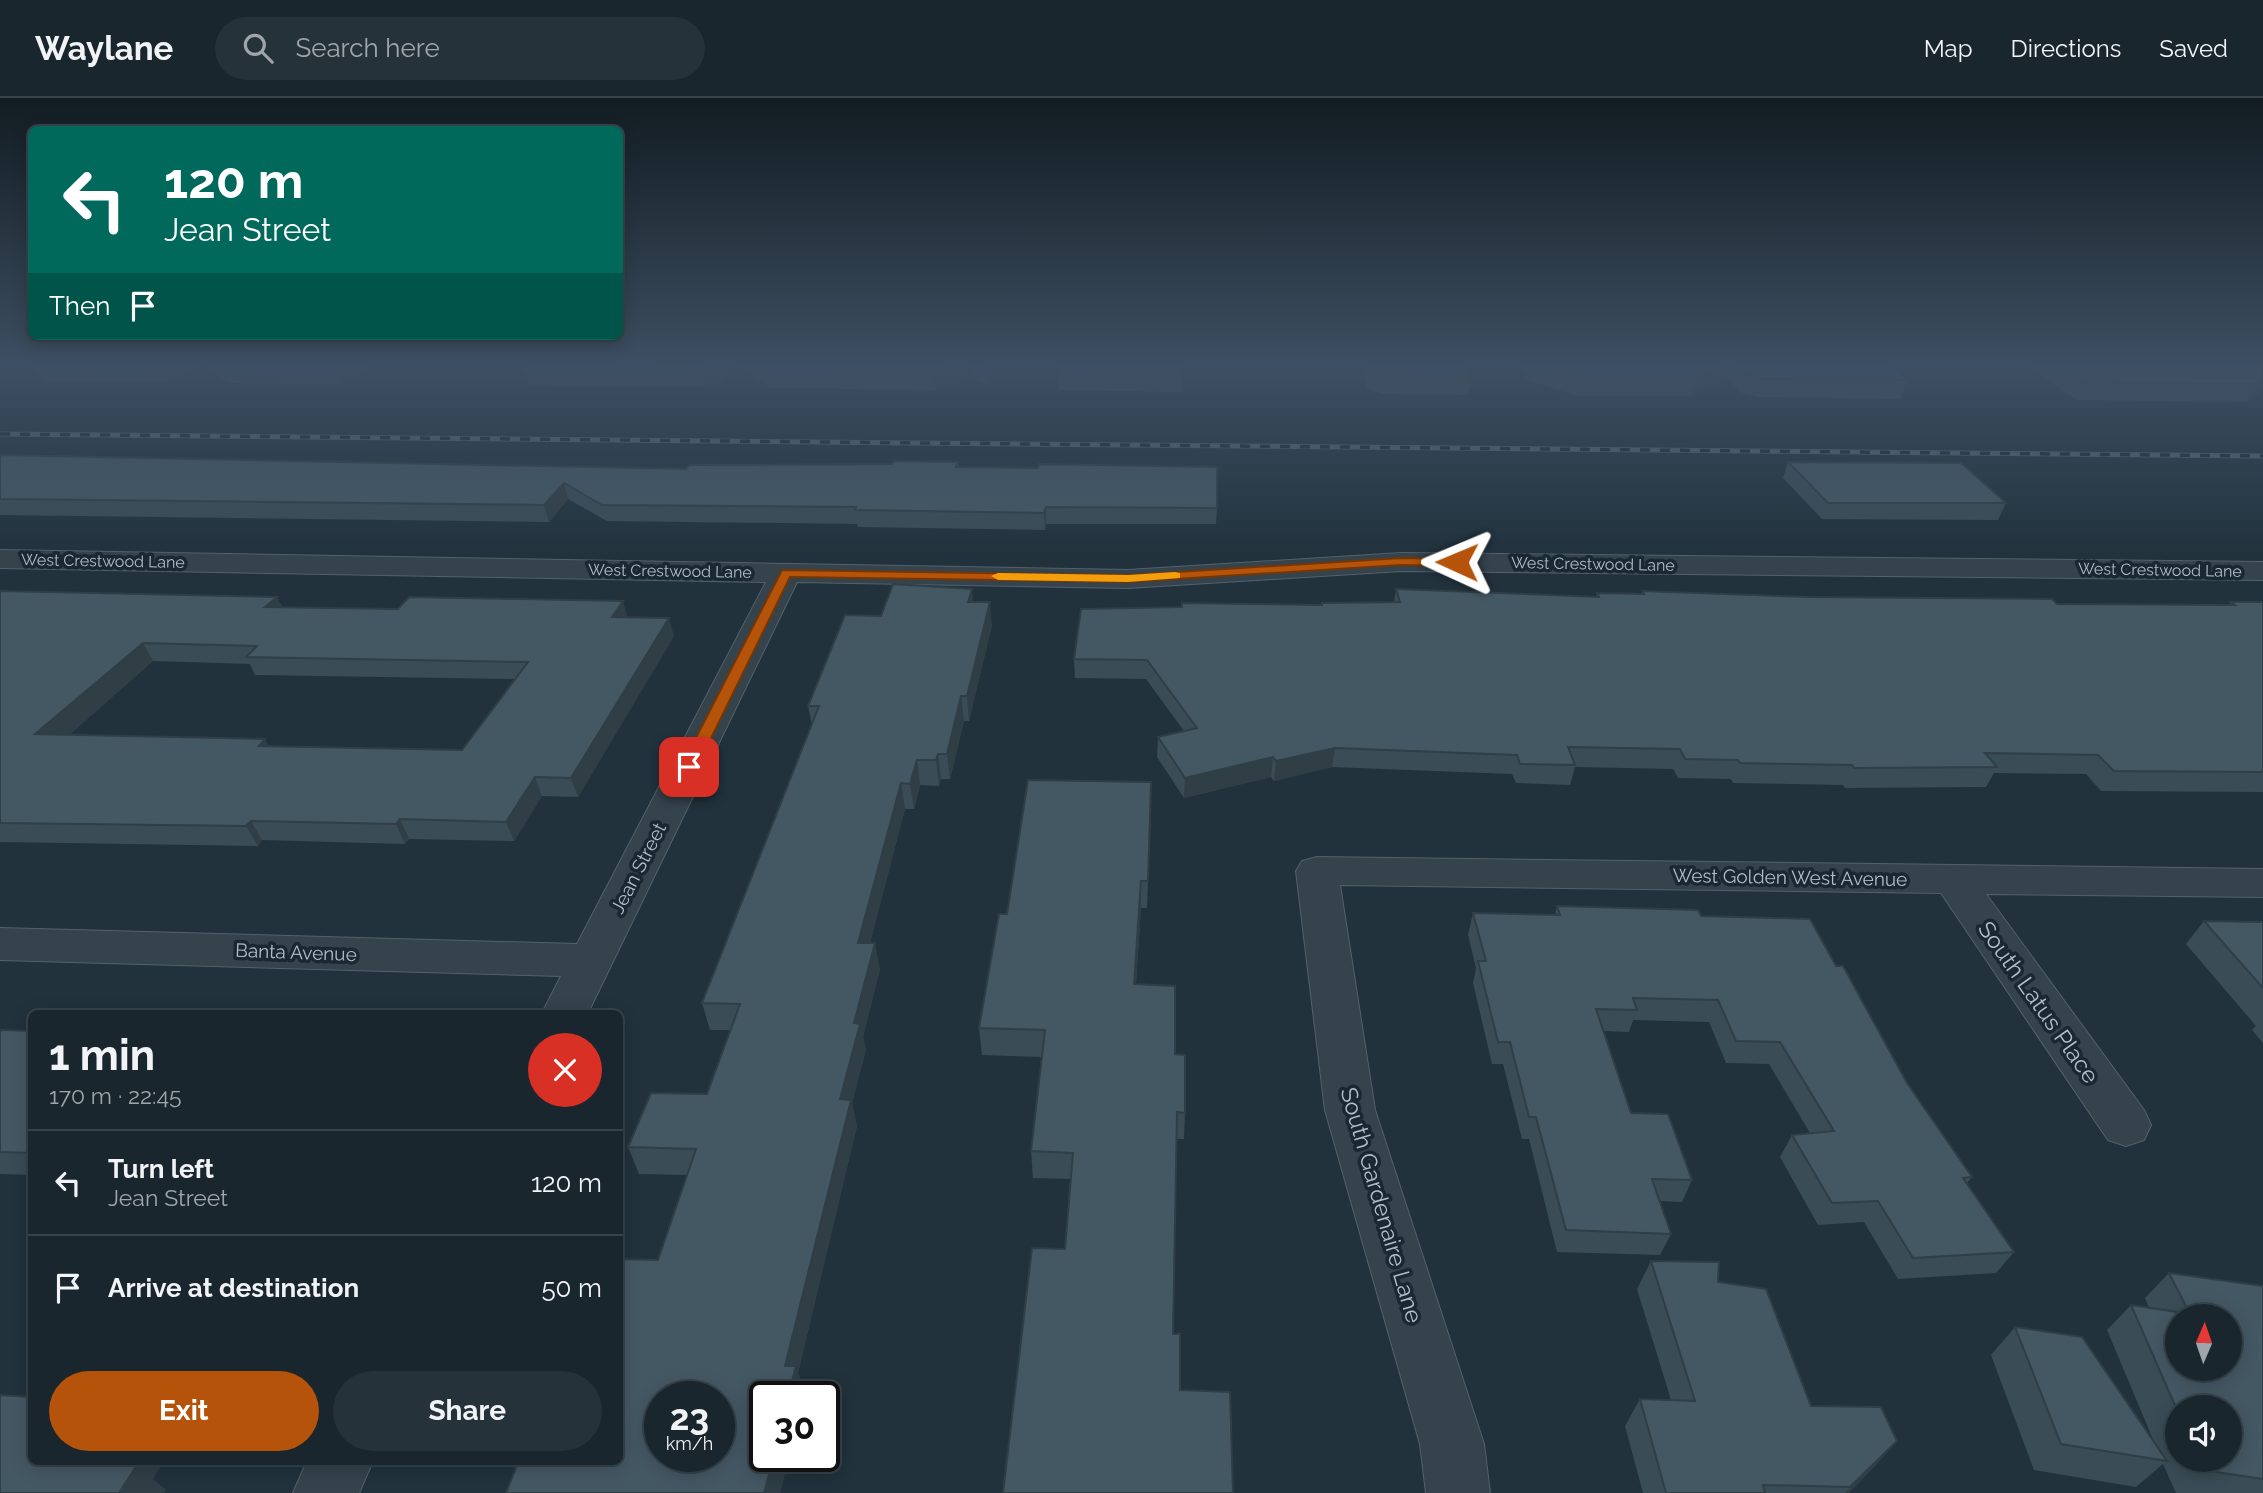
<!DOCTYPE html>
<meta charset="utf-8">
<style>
body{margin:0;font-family:Raleway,sans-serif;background:#26323a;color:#f1f3f6;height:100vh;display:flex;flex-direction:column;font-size:26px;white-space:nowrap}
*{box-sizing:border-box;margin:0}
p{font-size:23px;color:#9fa5aa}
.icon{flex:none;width:38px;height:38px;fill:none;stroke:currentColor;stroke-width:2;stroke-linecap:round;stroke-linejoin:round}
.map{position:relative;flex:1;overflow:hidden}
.drawer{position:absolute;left:28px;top:912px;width:595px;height:455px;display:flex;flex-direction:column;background:#19262e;border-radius:10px;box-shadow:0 4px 18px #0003,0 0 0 2px #37434a}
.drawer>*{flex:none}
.top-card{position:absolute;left:28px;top:28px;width:595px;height:214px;border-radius:10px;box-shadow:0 4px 18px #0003,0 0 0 2px #37434a;background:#00695c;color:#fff;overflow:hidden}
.needle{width:46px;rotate:2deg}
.controls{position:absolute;left:2165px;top:1206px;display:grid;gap:14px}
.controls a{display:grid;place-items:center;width:77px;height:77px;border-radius:50%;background:#19262e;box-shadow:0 4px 18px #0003,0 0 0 2px #37434a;font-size:35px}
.speed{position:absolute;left:644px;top:1283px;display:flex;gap:14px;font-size:35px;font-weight:700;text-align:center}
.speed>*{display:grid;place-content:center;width:91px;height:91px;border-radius:50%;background:#19262e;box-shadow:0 4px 18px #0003,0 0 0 2px #37434a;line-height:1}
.speed small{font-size:18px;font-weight:400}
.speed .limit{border:4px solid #111;border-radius:10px;background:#fff;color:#111}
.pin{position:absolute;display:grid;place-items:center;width:60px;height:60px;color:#fff;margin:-30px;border-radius:14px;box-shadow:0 4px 10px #0006}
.me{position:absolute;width:77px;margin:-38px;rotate:271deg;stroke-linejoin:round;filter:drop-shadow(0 0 5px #0008)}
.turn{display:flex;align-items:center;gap:24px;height:147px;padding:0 21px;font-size:32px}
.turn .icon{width:91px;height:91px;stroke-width:2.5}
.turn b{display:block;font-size:49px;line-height:60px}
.then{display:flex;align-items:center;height:66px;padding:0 21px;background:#0003;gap:14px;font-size:26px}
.round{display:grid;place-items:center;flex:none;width:74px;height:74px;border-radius:37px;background:#26323a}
.headline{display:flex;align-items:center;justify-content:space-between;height:119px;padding:0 21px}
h1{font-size:42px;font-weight:700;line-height:52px}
.action{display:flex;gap:14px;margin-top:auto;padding:14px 21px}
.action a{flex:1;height:80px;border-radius:42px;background:#b45309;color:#fff;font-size:28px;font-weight:700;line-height:80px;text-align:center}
.action a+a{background:#26323a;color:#f1f3f6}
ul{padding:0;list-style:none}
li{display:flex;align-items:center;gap:21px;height:105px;padding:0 21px;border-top:2px solid #37434a}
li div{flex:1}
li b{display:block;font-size:26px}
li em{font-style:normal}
header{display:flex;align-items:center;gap:42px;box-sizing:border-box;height:98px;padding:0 35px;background:#19262e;border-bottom:2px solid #37434a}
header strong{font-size:33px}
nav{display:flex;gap:38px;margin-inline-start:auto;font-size:24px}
.search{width:490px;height:63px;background:#26323a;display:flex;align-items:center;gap:18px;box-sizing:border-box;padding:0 24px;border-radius:38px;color:#9fa5aa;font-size:26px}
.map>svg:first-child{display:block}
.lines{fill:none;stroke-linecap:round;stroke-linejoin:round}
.minor-casing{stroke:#53616b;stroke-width:2}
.minor{fill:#35434d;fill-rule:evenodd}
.rail-casing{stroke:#566874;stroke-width:5}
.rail{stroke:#1a2832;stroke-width:3.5;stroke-dasharray:10;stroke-linecap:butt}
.wall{fill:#3a4c56;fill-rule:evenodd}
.shaded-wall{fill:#303e46}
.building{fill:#445864;stroke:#303e46;stroke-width:2;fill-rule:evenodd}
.route{fill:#b45309;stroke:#753606;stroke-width:2}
.slow{fill:#f59e0b}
.labels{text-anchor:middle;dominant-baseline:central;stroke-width:7;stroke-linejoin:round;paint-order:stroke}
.far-street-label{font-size:16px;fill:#b0bec9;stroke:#1a2832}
.street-label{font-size:19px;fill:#b0bec9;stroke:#1a2832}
.near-street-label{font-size:23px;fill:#b0bec9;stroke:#1a2832}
</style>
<header>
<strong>Waylane</strong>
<div class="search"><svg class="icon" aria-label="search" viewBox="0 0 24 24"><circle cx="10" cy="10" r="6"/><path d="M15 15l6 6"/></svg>Search here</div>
<nav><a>Map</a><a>Directions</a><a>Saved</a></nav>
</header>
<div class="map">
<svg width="2263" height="1395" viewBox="0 0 2263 1395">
<rect width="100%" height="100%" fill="#21323d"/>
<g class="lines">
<defs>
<path id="minor" d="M0,452L1128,472L1401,455L2263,464V482L1401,473L1128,490L797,484L588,915H542L561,878L0,862V830L577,846L766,484L0,470Z
M1317,759L2263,771V799L1986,796L2144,1012L2151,1027L2144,1042L2126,1048L2108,1042L1941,795L1340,787L1375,1012L1484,1346L1490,1395H1426L1420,1346L1325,1012L1296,773L1302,763Z
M307,1363H373L359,1395H293Z"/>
</defs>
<use href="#minor" class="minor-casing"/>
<use href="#minor" class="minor"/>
<defs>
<path id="rail" d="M0,336L2263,358"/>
</defs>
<use href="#rail" class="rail-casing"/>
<use href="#rail" class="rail"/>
</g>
<path class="wall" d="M33,265H379L357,281L339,286L228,285L204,268L183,280L164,284L43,283Z
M528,265H997L990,287L972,280L935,292L772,290L733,269L721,285L705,289L530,288L524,268Z
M1360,265H1465L1471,278L1468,297L1382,296L1367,290Z
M1517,265H1886L1907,282L1900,301L1758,299L1739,294L1726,279L1690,298H1578L1527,283Z
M2023,265H2263V292L2247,304L2076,302Z
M1058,273L1182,274L1181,294L1059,292Z
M0,357L686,371L958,364L959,369L1217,410L1216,426H1046L1045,432L858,429L857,426L607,423L568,401L549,424L0,417Z
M1788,364L2006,405L1998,422L1822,421L1783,380Z
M1396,491L1596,499L1597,495L1642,496V493L1809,499L2057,506L2229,507L2231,504H2263V694L2101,693L2086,676L1994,675L1986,689L1845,690L1843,687L1733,685L1731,681L1678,680L1673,671L1575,669L1570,687L1516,685L1512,676L1332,669L1274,683L1271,679L1184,700L1157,659L1158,639L1184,633L1146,581L1075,580L1074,561L1322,507V505L1394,504Z
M0,493L277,499L282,509L628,520L674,538L578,699L542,698L514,743L409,741L405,746L262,742L258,748L0,744ZM153,563L250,566L255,577L515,581L462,652L269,648L69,637Z
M973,504L992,527L969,623H964L950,681H941L939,688L920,687L914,711H905L870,845L880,871L863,939L866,952L852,1005L857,1028L798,1275L804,1293L765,1358H789L780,1395L535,1368L658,1162L687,1077L639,1076L628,1049L707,996L730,932H710L702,905L812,627L808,608L881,518Z
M1151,710L1147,810H1141L1136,886L1175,956L1185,1015L1184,1041H1176L1173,1236L1180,1292L1233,1395L1065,1151L1070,1081L1033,1080L1031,1053L1042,959L982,957L979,930L1007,816Z
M1557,808L1701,818L1836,868L1907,985L1972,1079L1967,1085L2014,1154L1996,1175L1898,1181L1864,1124L1818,1127L1780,1059L1792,1037L1810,1035L1769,966L1726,965L1709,924L1633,922L1629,934L1604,933L1631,1015L1692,1082L1682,1104L1660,1103L1671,1136L1660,1157L1557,1154L1529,1041H1522L1503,966H1492L1473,885L1476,870L1468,837L1473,815L1555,817Z
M2204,823L2263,824V945L2252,932L2256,928L2186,846Z
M0,932L32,933V1077L0,1076Z
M1651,1163L1718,1184L1811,1308L1897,1343L1874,1369L1849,1395H1643L1625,1328L1640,1301L1671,1302L1637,1191Z
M2169,1175L2263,1188V1395H2176L2163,1366L2136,1389L2034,1372L1991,1257L2015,1229L2155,1346L2107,1232L2131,1207L2149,1210L2145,1200ZM2177,1309L2230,1362H2177Z"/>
<path class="shaded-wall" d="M155,265H202L204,268L183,280L164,284Z
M336,265H379L357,281L339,286L331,266Z
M717,265H732L733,269L721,285L705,289L701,270Z
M957,265H970L972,280L935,292L933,272Z
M989,265H997L990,287L988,268Z
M1724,265H1730L1726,279L1690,298L1696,280Z
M2263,282V292L2247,304L2258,286Z
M564,385L568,401L549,424L544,407Z
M1046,409V426L1045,432L1044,415Z
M972,491L974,514L968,504Z
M277,499L285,516L265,509Z
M623,503L628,521L612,519Z
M990,504L992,527L969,623L967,598Z
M669,520L674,538L578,699L571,680Z
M143,545L153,563L48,655L35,636Z
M961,598L964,623L950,681L947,656Z
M265,641L275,660L259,648Z
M1335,650L1332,669L1274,683L1276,663Z
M938,656L941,681L939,688L936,662Z
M1273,659L1271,679L1184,700L1185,680Z
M917,662L920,687L914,711L910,686Z
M535,679L542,698L514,743L506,724Z
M1151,684V710L1147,810L1148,783Z
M901,685L905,711L863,871L858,845Z
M400,721L409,741L405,746L396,726Z
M251,723L262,742L258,748L246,728Z
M1141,783V810L1134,913V886Z
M875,845L880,871L863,939L866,952L852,1005L857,1028L798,1275L804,1293L803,1298H788L785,1268L840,1001L854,925Z
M1897,1343L1874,1369L1849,1395H1845Z
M774,1358H789L780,1395H764Z
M119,1363H164L153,1381L166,1392L164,1395H119L117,1366Z"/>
<path class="building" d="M219,265H336L331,266Z
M528,265H717L701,270L524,268Z
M758,265H957L933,272L768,270Z
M1060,265H1181L1182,274L1058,273Z
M1367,265H1465L1471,278L1385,276L1369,271Z
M1532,265H1724L1696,280L1582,279Z
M1735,265H1886L1907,282L1764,281L1745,275Z
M2056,265H2263V282L2258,286L2084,284Z
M0,357L686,371L689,367L892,366L894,363L958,364L956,369L1038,370L1039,366L1217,369V410L1046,409L1044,415L855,412L856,409L602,407L564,385L544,407L0,401Z
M1788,364L1961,365L2006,405H1828Z
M893,486L972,491L968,504H990L967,598H961L947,656H938L936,662H917L910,686L901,685L858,845H875L854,925L860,926L840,1001L851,1002L785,1268H796L788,1298H765V1358H774L764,1395H506L517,1367L535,1368L537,1363H620V1161L658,1162L696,1051L628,1049L651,995L707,996L740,906L702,905L819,608H808L845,517L881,518ZM660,1298H719V1358H660Z
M1396,491L1599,499L1597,495L1644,496L1642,493L1809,499L2052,501L2057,506L2235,507L2231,504H2263V674L2114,673L2098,657L1985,655L1997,669L1854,670L1852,667L1740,665L1738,662L1685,661L1680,651L1568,649L1575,667L1520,666L1517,657L1335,650L1276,663L1273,659L1185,680L1158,639L1197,630L1147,562L1074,561L1081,511L1182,509V505L1322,507V505L1400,504Z
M0,493L277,499L265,509L398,511L409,499L623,503L612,519L669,520L571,680L535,679L506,724L400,721L396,726L251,723L246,728L0,725ZM143,545L257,548L246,559L528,564L462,652L259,648L265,641L35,636Z
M1028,682L1151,684L1148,783H1141L1134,886L1175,888V956L1185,957V1015L1177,1014L1173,1236H1180V1292L1230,1294L1233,1395H1003L1032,1150L1065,1151L1073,1055L1031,1053L1045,932L979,930L999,816H1007Z
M1557,808L1698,812L1701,818L1810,821L1836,868H1843L1907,985L1972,1079L1963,1080L2014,1154L1913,1160L1878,1103L1832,1105L1792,1037L1834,1033L1780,944L1736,943L1718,902L1633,900L1637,912L1596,911L1631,1015L1668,1016L1692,1082L1652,1081L1671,1136L1566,1132L1536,1019H1529L1510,944H1498L1478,863H1486L1473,815L1560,817Z
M2204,823L2263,824V890Z
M0,932L32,933V1055L0,1054Z
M1651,1163L1719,1164L1718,1184L1766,1191L1811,1308L1881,1309L1897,1343L1850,1389L1763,1387L1765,1395H1666L1640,1301L1695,1303Z
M2169,1175L2263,1188V1381L2203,1372L2199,1362H2230V1309H2177V1312L2131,1207L2190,1216ZM2177,1218H2230V1270H2177Z
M2015,1229L2082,1239L2167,1363L2061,1346Z
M0,1297L32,1299V1363H119L117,1366L137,1367L119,1395H0Z"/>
<linearGradient id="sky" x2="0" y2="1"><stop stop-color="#121c22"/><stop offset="0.58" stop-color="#3d4f62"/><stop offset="1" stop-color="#3d4f62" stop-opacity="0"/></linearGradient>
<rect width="2263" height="460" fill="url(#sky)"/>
<path class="route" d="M1401,460L1457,461L1463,464L1457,468L1401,467L1128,484L790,479L697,669L689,673L681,669L782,472L1128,477Z"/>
<path class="slow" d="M1175,474L1180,475V480L1128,484L998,482L991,478L998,475L1128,477Z"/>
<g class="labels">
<g class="far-street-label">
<text transform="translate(103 463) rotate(1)">West Crestwood Lane</text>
<text transform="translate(1593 466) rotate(1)">West Crestwood Lane</text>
<text transform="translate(2160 472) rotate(1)">West Crestwood Lane</text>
<text transform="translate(670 473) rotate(1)">West Crestwood Lane</text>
</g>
<g class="street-label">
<text transform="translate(638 770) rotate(-63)">Jean Street</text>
<text transform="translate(1790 779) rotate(1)">West Golden West Avenue</text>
<text transform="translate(296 854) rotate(2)">Banta Avenue</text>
</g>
<g class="near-street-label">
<text transform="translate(2039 904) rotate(55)">South Latus Place</text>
<text transform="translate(1382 1107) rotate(74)">South Gardenaire Lane</text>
</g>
</g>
</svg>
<div class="controls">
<a><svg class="needle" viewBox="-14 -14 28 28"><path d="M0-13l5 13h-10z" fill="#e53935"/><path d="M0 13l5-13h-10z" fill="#9fa5aa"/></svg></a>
<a><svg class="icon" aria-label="sound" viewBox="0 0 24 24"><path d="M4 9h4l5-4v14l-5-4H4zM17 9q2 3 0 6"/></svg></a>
</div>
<div class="speed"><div>23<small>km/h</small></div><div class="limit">30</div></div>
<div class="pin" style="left:689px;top:669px;background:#d93025"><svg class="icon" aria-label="arrive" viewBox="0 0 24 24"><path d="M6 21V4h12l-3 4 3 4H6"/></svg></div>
<svg class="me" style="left:1457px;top:464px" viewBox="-20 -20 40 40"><path d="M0-17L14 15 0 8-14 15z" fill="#b45309" stroke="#fff" stroke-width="4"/></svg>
<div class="top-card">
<div class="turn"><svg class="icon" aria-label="left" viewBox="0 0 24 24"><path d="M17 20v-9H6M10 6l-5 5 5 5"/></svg><div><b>120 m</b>Jean Street</div></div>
<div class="then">Then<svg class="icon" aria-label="arrive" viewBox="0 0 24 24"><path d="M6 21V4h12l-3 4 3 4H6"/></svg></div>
</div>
<section class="drawer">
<div class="headline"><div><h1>1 min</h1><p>170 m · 22:45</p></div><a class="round" style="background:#d93025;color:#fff"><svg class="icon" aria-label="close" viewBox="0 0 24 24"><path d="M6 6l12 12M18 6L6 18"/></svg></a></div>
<ul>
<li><svg class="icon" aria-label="left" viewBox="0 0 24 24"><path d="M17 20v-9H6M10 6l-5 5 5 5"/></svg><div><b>Turn left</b><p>Jean Street</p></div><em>120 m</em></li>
<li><svg class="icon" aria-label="arrive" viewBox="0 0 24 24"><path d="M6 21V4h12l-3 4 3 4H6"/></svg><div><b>Arrive at destination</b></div><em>50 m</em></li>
</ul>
<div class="action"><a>Exit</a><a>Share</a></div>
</section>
</div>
